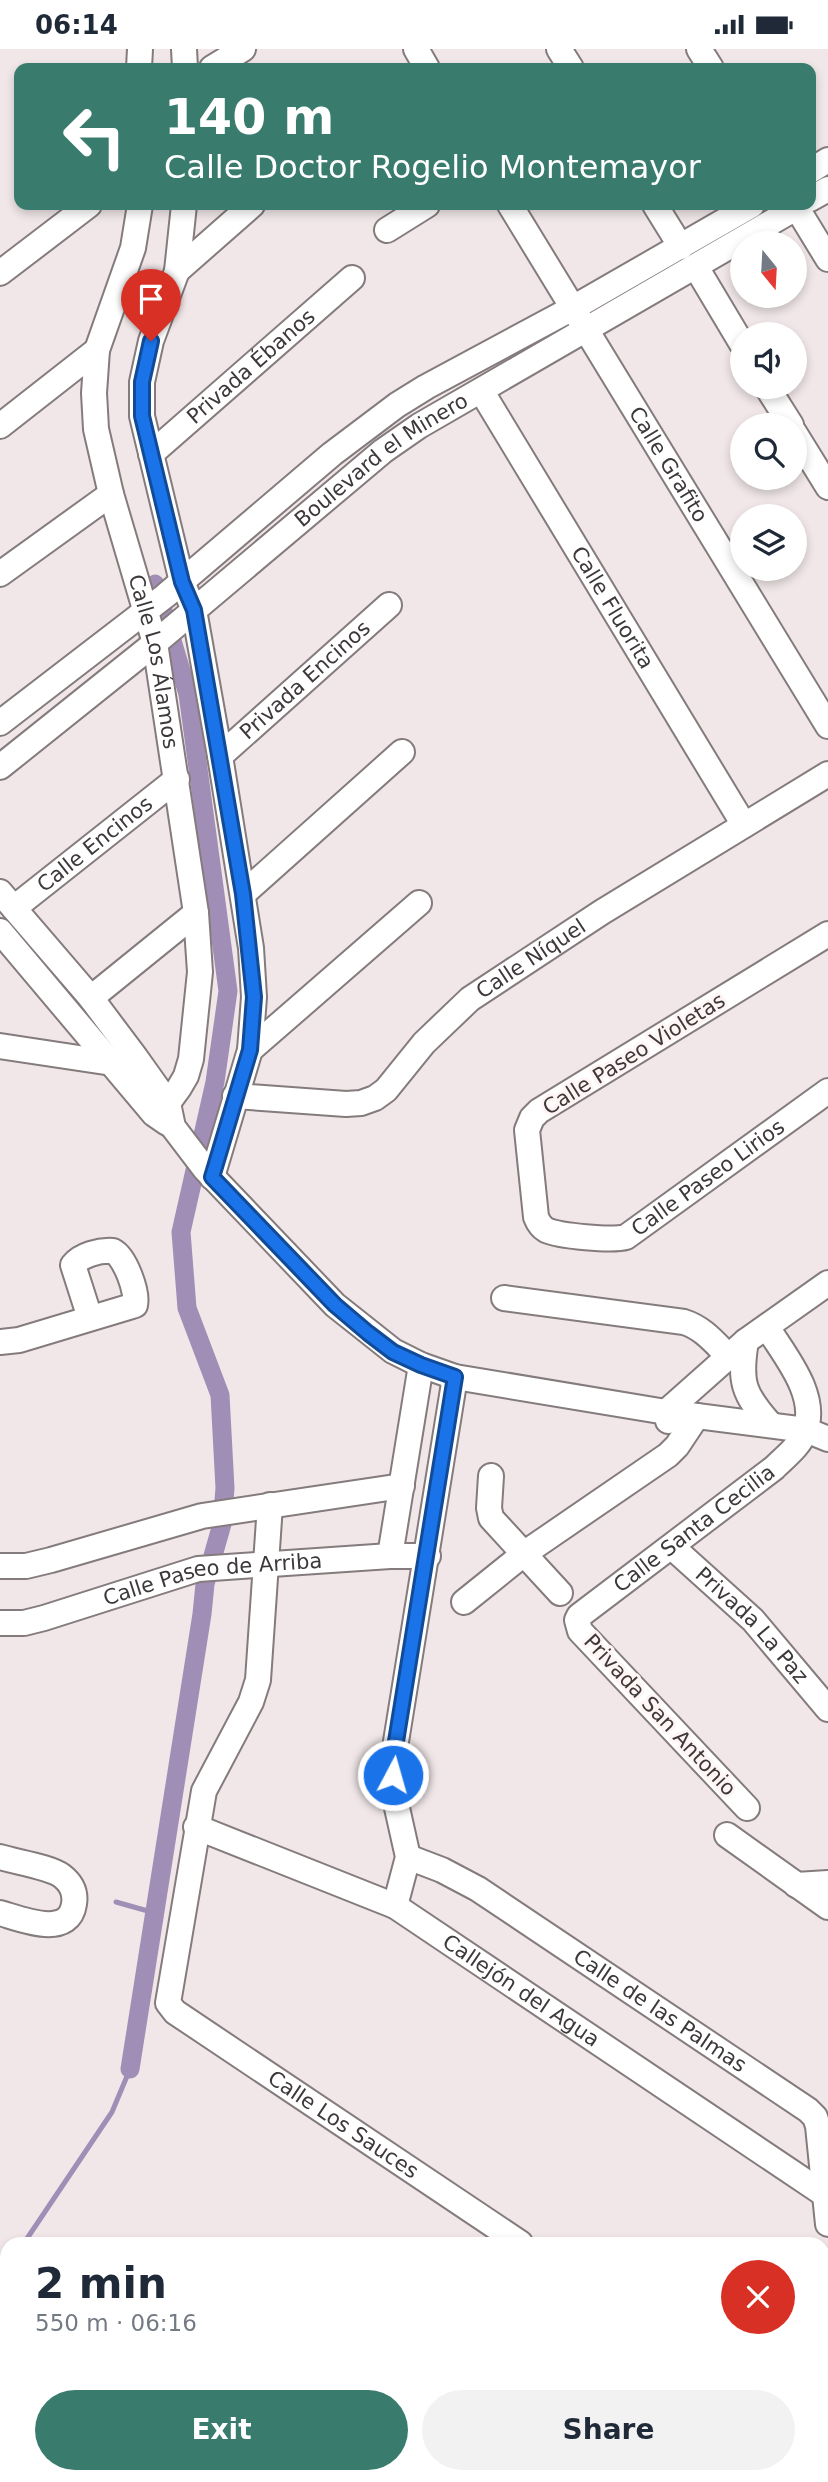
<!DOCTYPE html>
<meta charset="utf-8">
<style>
body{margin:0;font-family:"DejaVu Sans",sans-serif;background:#f2f2f3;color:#1f2937;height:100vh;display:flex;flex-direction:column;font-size:26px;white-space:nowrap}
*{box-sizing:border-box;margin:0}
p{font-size:23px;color:#747a83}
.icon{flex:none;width:38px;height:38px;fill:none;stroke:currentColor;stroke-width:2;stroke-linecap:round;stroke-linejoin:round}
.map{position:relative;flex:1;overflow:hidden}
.details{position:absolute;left:0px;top:2188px;width:830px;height:247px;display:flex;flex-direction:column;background:#fff;border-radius:21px 21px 0 0;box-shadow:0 4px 10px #0003}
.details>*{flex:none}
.top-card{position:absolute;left:14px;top:14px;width:802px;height:147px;border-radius:14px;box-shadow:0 4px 10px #0003;background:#397c6e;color:#fff;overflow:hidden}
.needle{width:46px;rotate:162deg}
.buttons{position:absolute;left:730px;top:182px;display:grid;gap:14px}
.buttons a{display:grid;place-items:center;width:77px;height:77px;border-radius:50%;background:#fff;box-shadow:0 4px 10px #0003;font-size:35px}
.pin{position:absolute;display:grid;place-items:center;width:60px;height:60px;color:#fff;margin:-72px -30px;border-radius:50% 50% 50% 0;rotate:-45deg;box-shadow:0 0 7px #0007}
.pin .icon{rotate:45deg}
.me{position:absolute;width:77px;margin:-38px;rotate:6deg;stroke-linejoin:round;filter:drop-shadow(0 0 5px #0008)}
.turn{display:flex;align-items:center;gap:24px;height:147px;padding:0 35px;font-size:32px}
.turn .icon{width:91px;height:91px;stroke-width:2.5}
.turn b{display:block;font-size:49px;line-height:60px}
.round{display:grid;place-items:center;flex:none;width:74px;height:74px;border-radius:37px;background:#f2f2f3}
.overview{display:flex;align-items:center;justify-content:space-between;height:119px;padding:0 35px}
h1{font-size:42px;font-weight:600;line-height:52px}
.button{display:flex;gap:14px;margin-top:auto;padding:14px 35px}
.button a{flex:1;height:80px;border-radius:42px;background:#397c6e;color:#fff;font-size:28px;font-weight:600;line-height:80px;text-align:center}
.button a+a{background:#f2f2f3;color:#1f2937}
.status{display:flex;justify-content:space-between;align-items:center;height:49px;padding:0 35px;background:#fff;direction:ltr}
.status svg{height:19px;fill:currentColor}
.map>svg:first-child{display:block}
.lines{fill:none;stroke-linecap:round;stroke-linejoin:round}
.stream{stroke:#a18eb6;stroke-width:5}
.canal{stroke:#a18eb6;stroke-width:19}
.minor-casing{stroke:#847b7c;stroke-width:28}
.minor{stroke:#fff;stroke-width:24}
.route-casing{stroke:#114b97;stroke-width:18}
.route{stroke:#1a73e8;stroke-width:12}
.labels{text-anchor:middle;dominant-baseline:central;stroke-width:6;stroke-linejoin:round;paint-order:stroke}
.street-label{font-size:21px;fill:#3d393a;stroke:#fff5f5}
</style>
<div class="status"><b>06:14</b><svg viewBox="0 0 49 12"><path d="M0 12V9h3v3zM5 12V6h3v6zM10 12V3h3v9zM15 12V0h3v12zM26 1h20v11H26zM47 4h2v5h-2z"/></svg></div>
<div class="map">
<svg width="828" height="2433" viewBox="0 0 828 2433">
<rect width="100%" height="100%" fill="#f1e7e8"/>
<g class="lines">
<path class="stream" d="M116,1853L155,1864
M24,2194L112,2063L130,2020
M0,2287L7,2259"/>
<path class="canal" d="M130,2020L202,1565L205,1535L222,1475L225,1439L220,1346L187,1259L181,1183L215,1033L228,942L188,645L155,535"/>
<defs>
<g id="minor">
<path d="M184,0L185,19"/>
<path d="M416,0L427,19"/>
<path d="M559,0L571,19"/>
<path d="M699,0L711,19"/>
<path d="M139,19L140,0"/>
<path d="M212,19L243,0"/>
<path d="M810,122L828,111"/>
<path d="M810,150L828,140"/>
<path id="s1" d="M140,156L133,199L97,301L94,344L96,380L111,445L155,594L196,864L200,923L191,1010L186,1027L179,1039L168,1054L157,1063"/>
<path d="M184,156L177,222L151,292L142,333V367L182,533L194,561L220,707L251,899L254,948L250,1001L212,1128"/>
<path id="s2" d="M510,156L828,677"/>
<path d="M655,156L681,198"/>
<path d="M795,156L828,210"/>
<path d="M387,181L427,156"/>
<path d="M696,218L742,295"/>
<path d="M177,222L252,156"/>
<path d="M0,224L89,156"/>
<path d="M767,338L791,376"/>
<path id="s3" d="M482,343L744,776"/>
<path d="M0,377L97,301"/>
<path d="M794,383L828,438"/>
<path id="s4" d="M151,405L352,229"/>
<path d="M0,525L111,445"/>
<path d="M0,674L165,547L332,405L397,356L426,338L573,259L752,156"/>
<path id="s5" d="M220,707L389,556"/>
<path id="s6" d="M0,718L155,594L383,402L419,377L801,156"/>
<path d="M0,843L91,949L136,1009L168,1054L173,1078L205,1120L335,1256L393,1302L421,1316L455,1328L666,1363L806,1381L828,1390"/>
<path d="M243,845L402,703"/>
<path id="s7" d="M14,859L177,730"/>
<path d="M0,882L154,1065L167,1074"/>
<path id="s8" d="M828,885L539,1062L532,1069L527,1081L536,1168C538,1173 541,1178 546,1181C559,1187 612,1192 626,1188L828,1042"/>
<path d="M91,949L196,864"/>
<path d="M0,997L112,1014"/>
<path d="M250,1001L419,854"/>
<path id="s9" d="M235,1047L346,1055L361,1054L375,1049L386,1041L424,994L470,950L602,863L828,725"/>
<path d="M504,1249L684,1273C703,1279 714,1293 728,1307"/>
<path d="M746,1292C739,1333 743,1345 771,1376"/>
<path d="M0,1293L19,1291L132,1257L135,1256C138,1243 125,1208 113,1202C99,1201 81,1206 73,1216L90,1269"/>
<path d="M668,1372L666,1363L746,1292L828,1234"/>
<path d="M491,1427L489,1459L491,1469L560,1544"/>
<path id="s10" d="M270,1456L258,1631L251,1653L204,1742L168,1954L175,1963L520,2194"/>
<path id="s11" d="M672,1498L753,1571L828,1660"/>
<path d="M390,1507L421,1316"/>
<path d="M0,1517H26L51,1511L202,1467L402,1437"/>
<path d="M464,1553L525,1504L668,1406L677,1397L697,1367"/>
<path id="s12" d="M0,1574H24L44,1569L198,1520L390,1507H428"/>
<path id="s13" d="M747,1759L580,1582L577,1571L579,1567L774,1419C785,1408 800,1397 805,1382C819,1346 784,1306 767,1278"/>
<path id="s14" d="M196,1778L395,1857L824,2145"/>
<path d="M727,1786L828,1858"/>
<path d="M0,1808C16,1813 50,1818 62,1827C71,1834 76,1843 74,1855C69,1890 21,1870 0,1864"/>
<path id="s15" d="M408,1808L442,1821L478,1840L808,2061L815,2068L818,2077L828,2175"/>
<path d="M796,1836L828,1834"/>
<path d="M395,1857L408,1808L393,1741V1711L455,1328"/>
<path d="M822,2310L828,2309"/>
<path d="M650,2427L653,2433"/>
<path d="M706,2427L716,2433"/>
</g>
</defs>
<use href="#minor" class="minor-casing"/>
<use href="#minor" class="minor"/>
</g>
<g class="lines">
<defs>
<path id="route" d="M151,292L142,333V367L182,533L194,561L243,845L254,948L250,1001L212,1128L335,1256L368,1284L393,1303L421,1316L455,1328L393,1711V1726"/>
</defs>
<use href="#route" class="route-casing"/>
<use href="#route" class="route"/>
</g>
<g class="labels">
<g class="street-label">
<text stroke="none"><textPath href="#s4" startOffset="133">Privada Ébanos</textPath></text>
<text stroke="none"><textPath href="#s6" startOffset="490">Boulevard el Minero</textPath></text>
<text stroke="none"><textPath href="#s2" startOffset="304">Calle Grafito</textPath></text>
<text stroke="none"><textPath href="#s3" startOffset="252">Calle Fluorita</textPath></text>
<text stroke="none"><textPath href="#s1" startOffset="471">Calle Los Álamos</textPath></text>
<text stroke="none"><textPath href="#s5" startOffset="114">Privada Encinos</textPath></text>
<text stroke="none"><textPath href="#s7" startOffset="103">Calle Encinos</textPath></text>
<text stroke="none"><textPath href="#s9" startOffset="352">Calle Níquel</textPath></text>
<text transform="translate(634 1005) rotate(-32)">Calle Paseo Violetas</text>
<text stroke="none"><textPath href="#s8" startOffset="648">Calle Paseo Lirios</textPath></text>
<text stroke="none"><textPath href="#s13" startOffset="404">Calle Santa Cecilia</textPath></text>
<text stroke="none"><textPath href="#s12" startOffset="219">Calle Paseo de Arriba</textPath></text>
<text stroke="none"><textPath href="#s11" startOffset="112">Privada La Paz</textPath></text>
<text transform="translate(660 1666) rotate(47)">Privada San Antonio</text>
<text stroke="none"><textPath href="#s14" startOffset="366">Callejón del Agua</textPath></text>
<text stroke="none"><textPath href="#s15" startOffset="296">Calle de las Palmas</textPath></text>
<text stroke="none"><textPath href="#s10" startOffset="728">Calle Los Sauces</textPath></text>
</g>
</g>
</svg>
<div class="buttons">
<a><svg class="needle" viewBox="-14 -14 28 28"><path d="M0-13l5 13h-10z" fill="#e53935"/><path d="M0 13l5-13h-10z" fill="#747a83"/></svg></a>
<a><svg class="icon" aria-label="sound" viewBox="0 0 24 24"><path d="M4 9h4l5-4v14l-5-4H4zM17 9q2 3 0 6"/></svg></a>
<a><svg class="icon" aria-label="search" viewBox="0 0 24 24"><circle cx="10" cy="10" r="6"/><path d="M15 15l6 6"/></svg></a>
<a><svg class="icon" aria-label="layers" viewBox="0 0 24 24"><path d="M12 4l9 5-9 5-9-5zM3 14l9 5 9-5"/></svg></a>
</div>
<div class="pin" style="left:151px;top:292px;background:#d93025"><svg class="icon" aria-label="arrive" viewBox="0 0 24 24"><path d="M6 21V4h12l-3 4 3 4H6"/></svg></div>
<svg class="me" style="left:393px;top:1726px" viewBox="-20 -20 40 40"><circle r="17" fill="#1a73e8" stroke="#fff" stroke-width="3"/><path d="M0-11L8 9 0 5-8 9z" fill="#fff"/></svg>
<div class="top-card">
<div class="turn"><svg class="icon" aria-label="left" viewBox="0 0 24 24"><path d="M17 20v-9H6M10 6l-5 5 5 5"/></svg><div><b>140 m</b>Calle Doctor Rogelio Montemayor</div></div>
</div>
<section class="details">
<div class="overview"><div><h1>2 min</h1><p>550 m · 06:16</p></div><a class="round" style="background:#d93025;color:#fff"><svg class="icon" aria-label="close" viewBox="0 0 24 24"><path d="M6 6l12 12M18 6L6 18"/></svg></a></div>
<div class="button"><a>Exit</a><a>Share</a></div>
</section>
</div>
